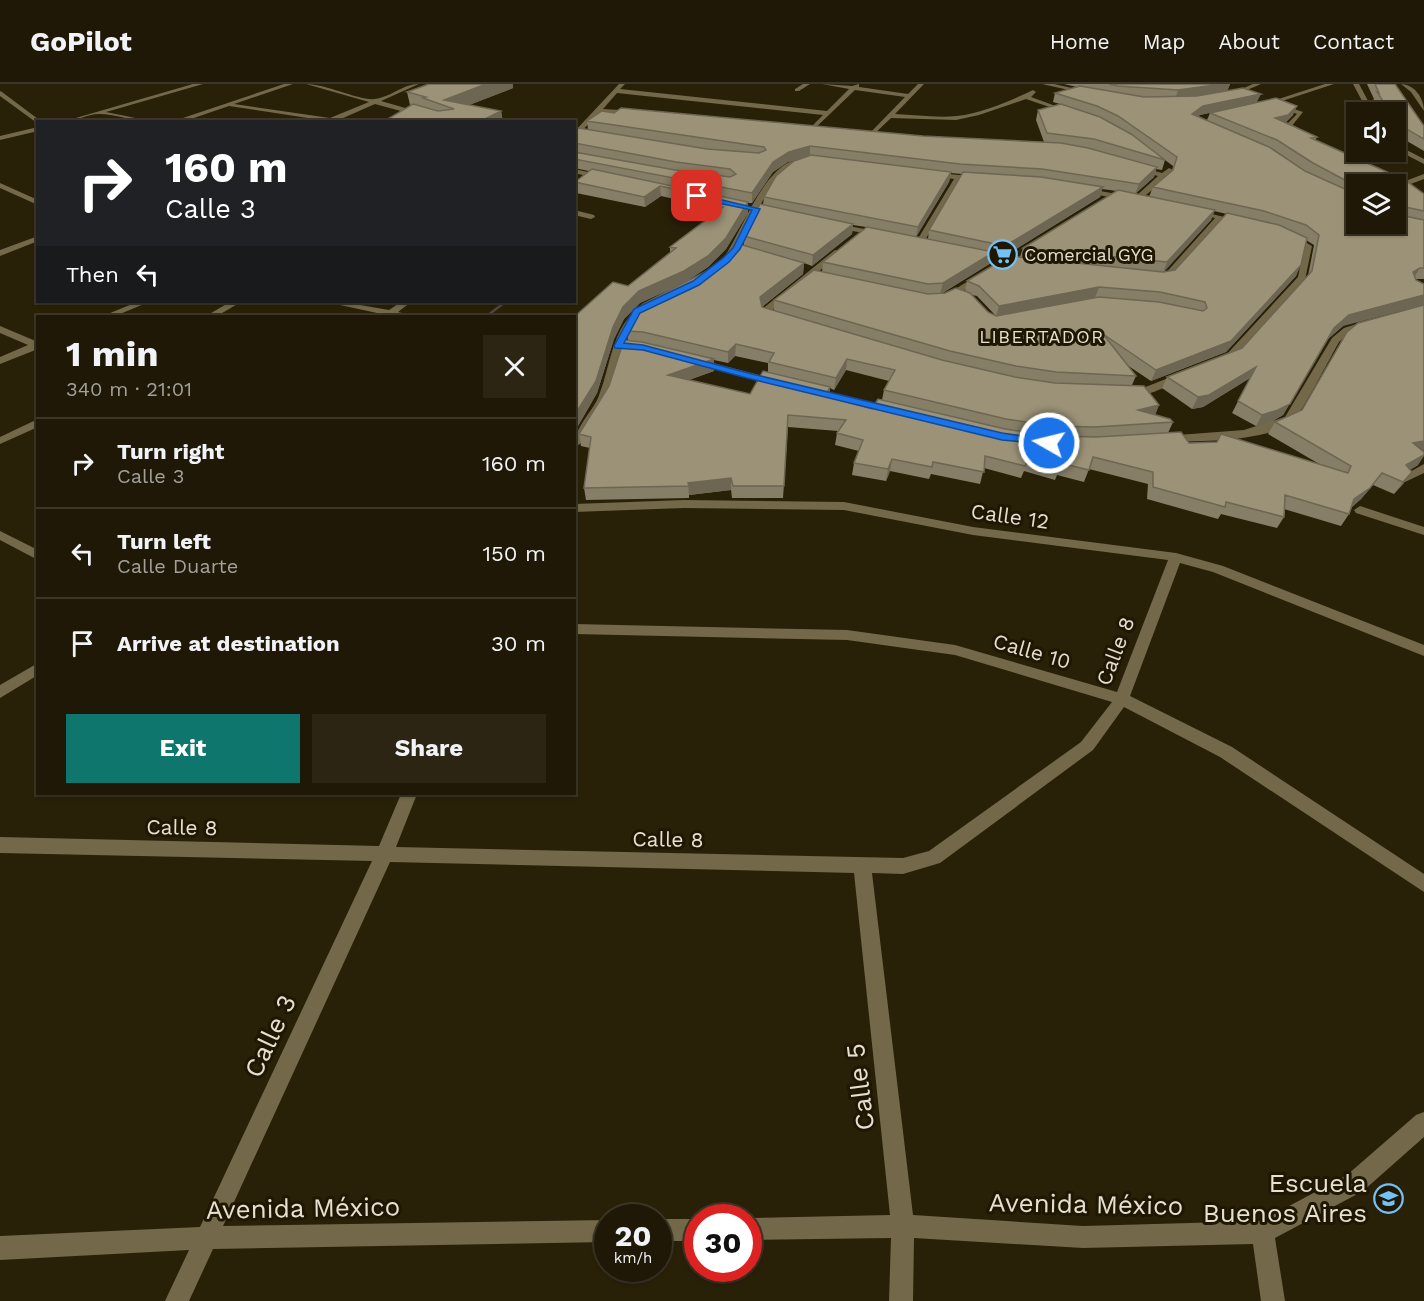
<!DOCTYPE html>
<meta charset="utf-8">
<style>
body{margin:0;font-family:"Work Sans",sans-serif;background:#2c2514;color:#f1f3f6;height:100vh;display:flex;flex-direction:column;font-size:22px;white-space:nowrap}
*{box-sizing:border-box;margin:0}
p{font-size:20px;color:#a1a09b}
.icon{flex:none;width:33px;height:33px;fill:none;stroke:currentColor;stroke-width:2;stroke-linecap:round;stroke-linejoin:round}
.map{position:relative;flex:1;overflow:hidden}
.sheet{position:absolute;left:36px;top:231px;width:540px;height:480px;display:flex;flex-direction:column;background:#1f1806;border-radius:0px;box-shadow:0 2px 4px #0004,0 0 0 2px #3c3728}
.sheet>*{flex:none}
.top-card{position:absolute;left:36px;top:36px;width:540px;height:183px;border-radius:0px;box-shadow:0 2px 4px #0004,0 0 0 2px #3c3728;background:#202124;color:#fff;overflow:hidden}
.controls{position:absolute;left:1346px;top:18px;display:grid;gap:12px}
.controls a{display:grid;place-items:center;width:60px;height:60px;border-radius:0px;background:#1f1806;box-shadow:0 2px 4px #0004,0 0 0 2px #3c3728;font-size:30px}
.speed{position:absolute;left:594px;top:1120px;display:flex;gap:12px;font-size:30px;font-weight:700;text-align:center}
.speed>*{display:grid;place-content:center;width:78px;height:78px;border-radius:50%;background:#1f1806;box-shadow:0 2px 4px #0004,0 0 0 2px #3c3728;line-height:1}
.speed small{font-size:15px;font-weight:400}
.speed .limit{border:9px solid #d22;background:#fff;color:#111}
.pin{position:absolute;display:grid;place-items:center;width:51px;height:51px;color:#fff;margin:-26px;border-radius:12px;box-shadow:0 3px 9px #0006}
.me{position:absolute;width:66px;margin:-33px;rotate:278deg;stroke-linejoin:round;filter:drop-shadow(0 0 4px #0008)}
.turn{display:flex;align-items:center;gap:21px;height:126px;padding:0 30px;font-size:27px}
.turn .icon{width:78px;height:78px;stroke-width:2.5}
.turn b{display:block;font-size:42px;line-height:51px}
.then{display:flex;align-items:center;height:57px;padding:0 30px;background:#0003;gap:12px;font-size:22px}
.round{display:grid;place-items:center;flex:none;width:63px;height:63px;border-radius:0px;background:#2c2514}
.headline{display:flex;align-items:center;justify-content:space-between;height:102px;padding:0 30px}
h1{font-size:36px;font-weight:700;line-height:45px}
.button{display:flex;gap:12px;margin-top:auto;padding:12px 30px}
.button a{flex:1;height:69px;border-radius:0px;background:#0f766e;color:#fff;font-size:24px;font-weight:700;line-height:69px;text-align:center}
.button a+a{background:#2c2514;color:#f1f3f6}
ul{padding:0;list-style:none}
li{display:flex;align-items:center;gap:18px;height:90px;padding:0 30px;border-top:2px solid #3c3728}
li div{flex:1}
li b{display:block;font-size:22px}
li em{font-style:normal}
header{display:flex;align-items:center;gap:36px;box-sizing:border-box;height:84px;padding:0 30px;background:#1f1806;border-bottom:2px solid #3c3728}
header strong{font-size:28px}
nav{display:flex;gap:33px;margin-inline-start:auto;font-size:21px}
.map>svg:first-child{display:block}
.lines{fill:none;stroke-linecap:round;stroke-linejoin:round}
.stream{fill:#50483f;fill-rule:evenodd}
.minor{fill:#736849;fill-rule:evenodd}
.wall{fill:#867e66;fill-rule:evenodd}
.shaded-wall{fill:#6d6653}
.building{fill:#9c9277;stroke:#6d6653;stroke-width:1.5}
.route{fill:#1a73e8;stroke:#114b97;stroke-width:1.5}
.labels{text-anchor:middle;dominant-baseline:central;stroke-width:6;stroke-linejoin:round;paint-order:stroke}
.far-poi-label{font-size:18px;fill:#e6e0d2;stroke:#1f1701;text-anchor:start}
.far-neighbourhood-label{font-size:18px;letter-spacing:1.5px;fill:#e6e0d2;stroke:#1f1701}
.street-label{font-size:21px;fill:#e6e0d2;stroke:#1f1701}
.near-street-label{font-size:26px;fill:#e6e0d2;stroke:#1f1701}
.near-poi-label{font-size:26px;fill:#e6e0d2;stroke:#1f1701;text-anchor:end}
</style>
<header>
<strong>GoPilot</strong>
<nav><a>Home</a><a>Map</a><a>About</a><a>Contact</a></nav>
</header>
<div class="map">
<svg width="1424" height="1217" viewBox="0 0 1424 1217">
<rect width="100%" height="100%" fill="#292008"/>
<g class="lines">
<path class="stream" d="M503,218H507L489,232H485Z"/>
<path class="minor" d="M193,0H203L106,28L155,38C136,38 115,30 99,30C87,30 75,38 62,38Z
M284,0H293L234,20L330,34L369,18L306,0C326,0 360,17 375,15C391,13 403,0 419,0L381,17L454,38H441L375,20L334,38L229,22L182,38H171Z
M619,0H625L620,5L827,27L849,5L822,0L852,2L859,0V3L908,10L918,0H924L895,30C915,31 937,34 957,32C983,29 1010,17 1033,6L1036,8L1031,13L1072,28L1067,29L1026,15L979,31L956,36L891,34L870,54L868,51L905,13L855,6L810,49L808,46L823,31L617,9L603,25L636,27L638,30L599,29L574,55V48Z
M803,0H810L799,7H795V5Z
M1042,0H1054L1094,9L1091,11Z
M1253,0H1261L1233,12L1228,11Z
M1325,0H1334L1276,19L1303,28L1291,43L1303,51V53H1299L1284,43L1297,30L1274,22V20L1263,23L1260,21Z
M1353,0H1359L1374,28H1368Z
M1401,0C1414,0 1424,14 1424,27L1411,8Z
M0,7L2,8L42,38L37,39L0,12Z
M38,43V47L0,56V52Z
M1395,60L1424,75V80L1395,65Z
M811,74L814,78C808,79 801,79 795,82C764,96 750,150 730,177H724L723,175C742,148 760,90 792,77C798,75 805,75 811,74Z
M1133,81L1162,89L1169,84L1173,86L1168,94L1138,117L1134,115L1135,113L1158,92L1133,85Z
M574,85L607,92L608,94L604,96L574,89Z
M927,88L981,93L985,95L981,97L961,95L924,158L920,161L916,158L954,95L930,92Z
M1424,90V95L1400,104L1387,98L1391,96L1400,99Z
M0,99L38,116V121L0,104Z
M1082,104L1129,112L1133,114L1129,116L1079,108V104Z
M1191,125L1245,138L1241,140L1223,136L1170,195L1152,196V192L1164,191L1215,134L1191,129Z
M574,126L594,131L595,133L591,135L574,131Z
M833,139L880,148L884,150L880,152L830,143V139Z
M1284,149H1290L1312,162L1305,196L1235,274L1216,278V274L1227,270L1298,193L1304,163L1284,153Z
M38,152V157L0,172V166Z
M835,166L842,168L770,228L780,233V237H774L761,230V226Z
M974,167L1021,177L1025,180L1021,183L971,172V168Z
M980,190L987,192L945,218L937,216Z
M137,218H149L115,232H103Z
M230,218H241L217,232H206Z
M326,218H343L389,226L401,218H411L398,228L406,230L407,232H391Z
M641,222L649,224L633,240L623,263L609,312L580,360L574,363C574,344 590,331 598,314C611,283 611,243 641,222Z
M1372,235L1377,238L1375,240L1350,248L1339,258C1331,272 1301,331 1292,338C1266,358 1198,357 1165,358L1159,355L1165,352L1244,346L1285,333L1332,254L1344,244Z
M0,242L38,258V265L0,280V273L28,261L0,249Z
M694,274L782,297L783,299L778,302L690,279V275Z
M1181,289L1185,290V294C1168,301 1138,320 1122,308L1127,305L1143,304Z
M811,304L896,324L897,326L892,329L807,309L806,307Z
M38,335V343L0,360V353Z
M1424,380V389L1405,398L1399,394Z
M684,416L844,418L973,443L1176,469L1223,482L1424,561V572L1213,488L1180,479L1130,612L1232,663L1424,790V808L1220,673L1124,623L1093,666L940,779L903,790L872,789L913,1131L1083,1142L1261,1137L1347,1091L1416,1031L1424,1028V1053L1363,1107L1275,1154L1285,1217H1261L1253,1160L1083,1164L914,1154L913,1217H889L891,1154L748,1156V1134L890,1131L854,789L390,778L223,1142L608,1136V1158L213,1165L189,1217H165L189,1166L0,1176V1152L200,1143L372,777L0,769V753L379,762L401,710H417L396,763L903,774L929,767L1081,658L1112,618L955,571L847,556L574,550V540L847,546L955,561L1117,608L1168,476L973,451L844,426L684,424L574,428V420Z
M1360,422L1424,443V451L1356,429L1354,426Z
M0,447L38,466V476L0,456Z
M38,579V591L0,614V601Z
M658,1135H698V1157H658Z"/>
</g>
<path class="wall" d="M1064,0H1230L1227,7L1257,18L1200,31L1198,32L1207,36L1210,29L1293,31L1286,38L1317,53L1315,56L1424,110V195H1415L1343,242L1328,255L1283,331L1271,338L1256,342L1232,329L1250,294L1203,323L1192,325L1162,304L1167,293L1242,264L1308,192L1314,161L1306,156L1296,192L1226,268L1151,297L1127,281L1136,292L1132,301L1159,321L1155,331L1173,338L1168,349L1189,359L1321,381L1268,350L1275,338L1418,381L1410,386L1403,400L1394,410L1373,401L1361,415L1352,423L1349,430L1341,442L1284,425V433L1277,444L1221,430L1218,435L1147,415L1148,400L1089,385L1084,398L1057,391L1055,396L1024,387L1021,394L984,384L980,400L931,390L929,395L890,387L886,397L852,391L854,379L859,367L835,361L837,349L838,347L788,343L783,414H732L731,406L689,411V414L586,416L584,404L590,364L581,362L579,350L609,302L628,257L627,247L705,188L744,162V152L763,121L764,113L803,74L788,78L773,88L752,119H748V129L726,165L708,183L684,199L640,219L624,235L614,255L597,309L578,342L574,233L628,202L670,169V163L712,131H710V123L661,112L645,123L576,109L575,98L589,87L574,84V47L588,45L587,37L614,29L923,52L1044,58L1036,36L1038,26L1060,20L1053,18L1055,9L1077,3ZM1269,64L1273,65L1307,88ZM1165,76L1173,82L1172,87L1153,103L1149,113L1135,110L1154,93L1156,85L1162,86ZM951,89L962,90L929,146L928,155L916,153L949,98ZM1356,100H1395L1356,140ZM1102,105L1117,107L1023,164L1020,173L967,197L965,207L941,210L991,179L993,171L1003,173L1100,113ZM1214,127L1227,130L1175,186L1163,188L1211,136ZM853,141L866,143L823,178L822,188L774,216V227L762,223L803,190L804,179L812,182L852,150ZM972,211L977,212L995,231L988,228ZM735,272L768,279V288L750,310L689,296L714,287V276L728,279ZM846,286L889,297L884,306L882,316L872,325L829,313L830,304L834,306Z
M1367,0H1395L1424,42V67L1395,50V28H1380L1372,17L1374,15Z
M513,4L469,21L501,27L503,38H387L386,36L411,22L410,21L407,8Z"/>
<path class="shaded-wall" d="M486,0H513V4L454,27L444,16Z
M1222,0H1230L1227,8L1175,15L1178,6Z
M1261,10L1257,18L1200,31L1189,39L1192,30L1203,22Z
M1297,22L1293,31L1284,40L1275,34Z
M501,27L503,38H479Z
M810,62V72L788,78L773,88L752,119V109L773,78L789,68Z
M1157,83L1154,93L1135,110L1139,100Z
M951,88L949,98L916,153L918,143Z
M660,102L661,112L645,123L644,113Z
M1103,103L1100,113L1003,173L1005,162Z
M748,118V129L726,165L708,183L684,199L640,219L624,235L614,255L597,309L578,342L574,352V334L576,329L613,243L623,223L639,207Z
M1215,126L1211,136L1163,189L1167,178Z
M853,140L852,150L812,182L813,171Z
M994,168L991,179L940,210L943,199Z
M804,179L803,190L760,224V213Z
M1301,181L1296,192L1226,268L1151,297L1156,286Z
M1420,184L1413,195V188Z
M1099,203L1095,214L996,233L999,222Z
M1424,211V221L1343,242L1328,255L1283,331L1271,338L1256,342L1262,331L1334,244L1349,231Z
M736,260L735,272L728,279V268Z
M714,275V287L669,303L668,291Z
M847,275L846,286L834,306L836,294Z
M1256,283L1250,294L1203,323L1192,325L1198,313Z
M830,303L829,315L825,312Z
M1159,321L1154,333L1138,326Z
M1424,357V367L1413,359Z
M1424,371V372L1418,381L1397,393L1406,381Z
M892,375L890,387L886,397L888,385Z
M1412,388L1403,400L1394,410L1403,398Z
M1382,389L1373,401L1361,415L1346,427L1354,415Z
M731,394V406L689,411L688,399Z"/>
<path class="building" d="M429,0H486L444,16L501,27L479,38H401L386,36L413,20L438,27L454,25L423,14L426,13L407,8Z
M1109,0H1222L1178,6L1118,2Z
M1375,0H1395L1424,42V55L1396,39L1395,37V28H1390L1377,8L1379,9Z
M1080,2L1144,13L1197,12L1243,4L1261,10L1203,22L1192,30L1269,63L1305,87L1356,110V140H1395V100H1356V102L1313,79L1277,56L1210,29L1276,14L1297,22L1288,31L1275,34L1317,53L1311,54L1405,96L1424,110V127L1401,122L1399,124L1400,131L1424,136V184H1420L1413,188L1416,196L1424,200V211L1349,231L1334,244L1290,320L1278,326L1262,331L1238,317L1256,283L1209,311L1198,313L1167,293L1242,264L1312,187L1319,151L1306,141L1264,127L1153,103L1173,86L1177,73L1118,32L1097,22L1055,9Z
M1061,20L1100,33L1131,50L1165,76L1094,55L1047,49L1038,26Z
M621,24L923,52L1061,59L1088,64L1157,83L1139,100L1042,85L960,80L810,62L789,68L773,78L752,109L574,75V68L675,86L730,93L736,90L730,85L676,78L574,59V47L579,44L707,65L759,69L766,66L764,63L587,37L602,27L614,29Z
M811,71L951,88L918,143L764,113L776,92L794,77Z
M592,85L748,118L726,154L708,172L684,187L639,207L623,223L613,243L596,297L576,329L574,334V233L613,198L628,202L676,164L670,163L723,123L710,120L719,114L660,102L644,113L575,98Z
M963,88L1041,93L1103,103L1005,162L929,146Z
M1118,106L1215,126L1167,178L1023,164Z
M760,120L853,140L813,171L744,152Z
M1227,129L1279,141L1307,154L1301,181L1231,257L1156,286L1103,250L1136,292L1056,288L1016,282L950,267L774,216L814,186L928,210L945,209L956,204L970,209L988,228L996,232L1099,213L1159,218L1203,227L1207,224L1205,218L1160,208L1099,203L999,222L979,202L967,197L1009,172L1163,188L1175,186Z
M867,143L994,168L943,199L928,200L823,178Z
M739,160L804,179L760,213L762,223L942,276L1015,293L1055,299L1144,302L1159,321L1138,326L1170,335L1173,338L1095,343L1053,342L1006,335L884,306L895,286L847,275L836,294L769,278L774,269L736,260L728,268L643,248L627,247L635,228L643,220L705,188L724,175Z
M1424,221V357L1413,359L1424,368V371L1406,381L1412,388L1403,398L1382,389L1370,404L1354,415L1349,430L1285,411L1284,433L1226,418L1225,423L1153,403V388L1093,373L1089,386L1060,379V384L1028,375L1025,382L985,372L984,388L933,378L932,383L892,375L888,385L854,379L863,356L837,349L846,336L788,331L784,402H733L731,394L688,399L689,402L584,404L591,353L579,350L609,302L624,256L642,258L714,275L668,291L750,310L763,287L830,303L825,312L872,325L878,315L1005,345L1053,352L1096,353L1181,348L1189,359L1217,358L1221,350L1348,389L1351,382L1275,338L1302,326L1347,248L1358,239Z"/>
<path class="route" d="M697,110L760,125L740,165L729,178L699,201L640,229L624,259L643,261L752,290L1002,349L1049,356H1053V361L1002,356L747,294L643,266L615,264L614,262L634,225L693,197L723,174L733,164L752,126L694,114Z"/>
<defs>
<symbol id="supermarket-ring" viewBox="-11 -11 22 22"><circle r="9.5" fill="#1f1701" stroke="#73c1f6" stroke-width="1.5"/><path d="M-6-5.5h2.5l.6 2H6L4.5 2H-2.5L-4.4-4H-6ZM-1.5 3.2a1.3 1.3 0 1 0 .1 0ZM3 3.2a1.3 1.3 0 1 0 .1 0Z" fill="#73c1f6"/></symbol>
<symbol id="school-ring" viewBox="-11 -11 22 22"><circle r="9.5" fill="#1f1701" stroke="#73c1f6" stroke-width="1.5"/><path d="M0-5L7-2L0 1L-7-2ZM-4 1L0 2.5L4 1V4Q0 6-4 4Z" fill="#73c1f6"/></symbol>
</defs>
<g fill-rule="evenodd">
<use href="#supermarket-ring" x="986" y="154" width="33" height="33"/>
<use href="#school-ring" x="1372" y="1098" width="33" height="33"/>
</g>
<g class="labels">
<g class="far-poi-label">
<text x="1024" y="170">Comercial GYG</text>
</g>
<g class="far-neighbourhood-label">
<text x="1042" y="252">LIBERTADOR</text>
</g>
<g class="street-label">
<text transform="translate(1010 432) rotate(8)">Calle 12</text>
<text transform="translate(1032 567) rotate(16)">Calle 10</text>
<text transform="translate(1115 567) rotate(-69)">Calle 8</text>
<text transform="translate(182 743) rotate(1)">Calle 8</text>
<text transform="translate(668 755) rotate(1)">Calle 8</text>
</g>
<g class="near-street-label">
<text transform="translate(270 952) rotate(-65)">Calle 3</text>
<text transform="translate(860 1003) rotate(-97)">Calle 5</text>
<text transform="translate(1086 1120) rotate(1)">Avenida México</text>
<text transform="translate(303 1124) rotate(-1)">Avenida México</text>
</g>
<g class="near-poi-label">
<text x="1367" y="1099">Escuela<tspan x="1367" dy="30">Buenos Aires</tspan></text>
</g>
</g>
</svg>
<div class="controls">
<a><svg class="icon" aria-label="sound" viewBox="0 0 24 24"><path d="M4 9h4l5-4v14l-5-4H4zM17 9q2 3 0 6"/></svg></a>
<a><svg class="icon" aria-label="layers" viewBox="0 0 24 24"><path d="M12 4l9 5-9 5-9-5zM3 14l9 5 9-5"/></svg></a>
</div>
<div class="speed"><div>20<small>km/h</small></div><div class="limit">30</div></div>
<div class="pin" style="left:697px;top:112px;background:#d93025"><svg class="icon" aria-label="arrive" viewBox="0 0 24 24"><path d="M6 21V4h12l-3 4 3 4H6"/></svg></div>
<svg class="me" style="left:1049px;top:359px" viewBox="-20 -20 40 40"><circle r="17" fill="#1a73e8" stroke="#fff" stroke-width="3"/><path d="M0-11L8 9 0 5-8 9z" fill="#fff"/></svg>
<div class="top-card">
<div class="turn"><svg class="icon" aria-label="right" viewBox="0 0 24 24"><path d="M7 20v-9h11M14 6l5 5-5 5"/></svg><div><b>160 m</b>Calle 3</div></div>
<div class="then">Then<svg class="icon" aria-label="left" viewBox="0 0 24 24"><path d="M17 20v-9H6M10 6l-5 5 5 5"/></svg></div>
</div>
<section class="sheet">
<div class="headline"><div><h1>1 min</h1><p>340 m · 21:01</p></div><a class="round"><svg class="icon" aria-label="close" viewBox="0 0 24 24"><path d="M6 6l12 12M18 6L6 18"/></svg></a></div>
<ul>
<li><svg class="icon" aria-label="right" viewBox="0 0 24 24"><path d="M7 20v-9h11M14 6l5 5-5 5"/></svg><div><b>Turn right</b><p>Calle 3</p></div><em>160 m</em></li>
<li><svg class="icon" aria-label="left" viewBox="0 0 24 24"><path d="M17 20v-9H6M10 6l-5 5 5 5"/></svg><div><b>Turn left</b><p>Calle Duarte</p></div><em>150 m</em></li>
<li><svg class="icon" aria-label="arrive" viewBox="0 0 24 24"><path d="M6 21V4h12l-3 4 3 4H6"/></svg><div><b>Arrive at destination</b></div><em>30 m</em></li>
</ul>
<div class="button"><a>Exit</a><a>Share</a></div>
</section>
</div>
